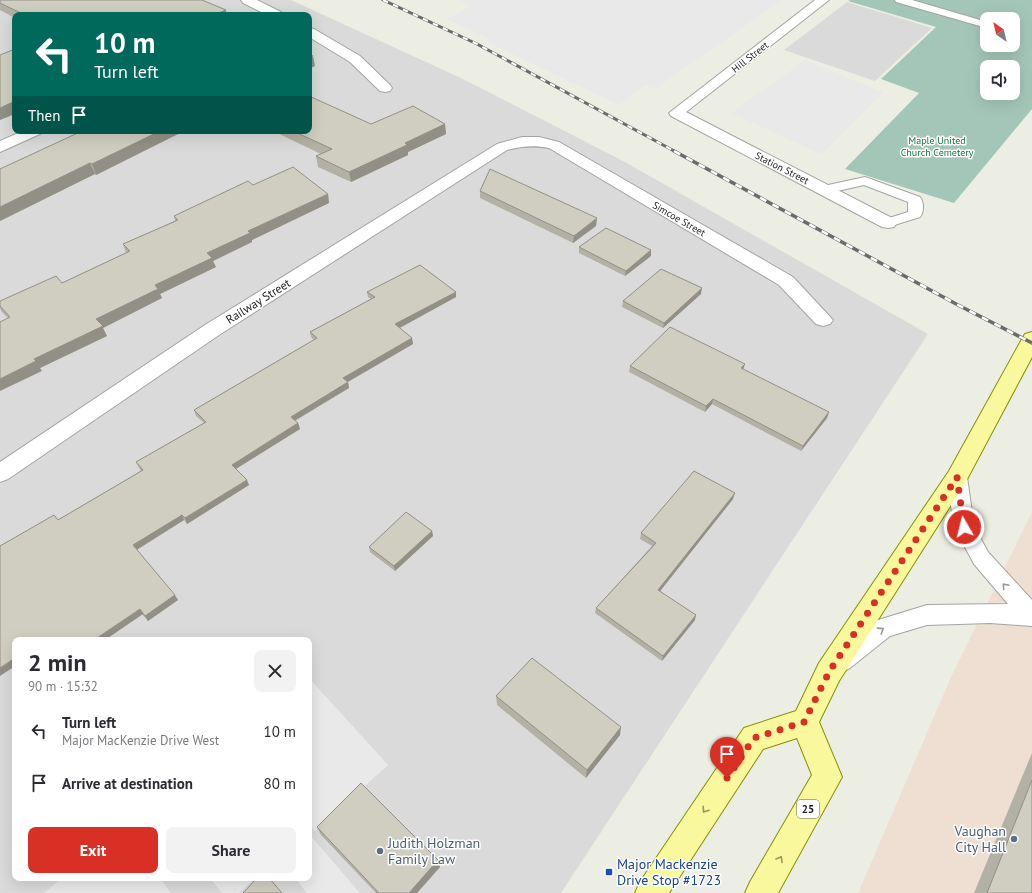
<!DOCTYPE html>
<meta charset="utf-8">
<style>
body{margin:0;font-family:"PT Sans",sans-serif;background:#f2f2f3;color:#2b2b33;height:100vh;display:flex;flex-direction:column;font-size:15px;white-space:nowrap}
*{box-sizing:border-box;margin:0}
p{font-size:13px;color:#7c7c81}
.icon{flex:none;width:22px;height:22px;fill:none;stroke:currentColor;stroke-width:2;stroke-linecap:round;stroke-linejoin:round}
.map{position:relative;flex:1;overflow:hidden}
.side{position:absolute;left:12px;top:637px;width:300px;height:244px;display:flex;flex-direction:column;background:#fff;border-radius:8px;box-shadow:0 4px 16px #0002}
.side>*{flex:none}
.guide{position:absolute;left:12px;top:12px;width:300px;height:122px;border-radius:8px;box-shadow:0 4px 16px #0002;background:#00695c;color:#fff;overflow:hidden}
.needle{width:26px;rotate:326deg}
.buttons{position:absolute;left:980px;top:12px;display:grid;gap:8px}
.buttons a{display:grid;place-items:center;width:40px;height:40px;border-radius:8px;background:#fff;box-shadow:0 4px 16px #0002;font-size:20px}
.pin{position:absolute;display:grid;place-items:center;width:34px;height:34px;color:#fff;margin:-41px -17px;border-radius:50% 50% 50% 0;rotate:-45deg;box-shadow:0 0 4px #0007}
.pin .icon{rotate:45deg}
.me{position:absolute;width:44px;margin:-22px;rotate:352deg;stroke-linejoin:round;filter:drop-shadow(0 0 3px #0008)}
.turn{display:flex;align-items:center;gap:14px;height:84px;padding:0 16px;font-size:18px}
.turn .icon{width:52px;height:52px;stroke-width:2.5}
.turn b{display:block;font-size:28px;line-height:34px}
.then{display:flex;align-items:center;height:38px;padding:0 16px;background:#0003;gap:8px;font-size:15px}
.round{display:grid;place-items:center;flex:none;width:42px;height:42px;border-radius:8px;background:#f2f2f3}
.headline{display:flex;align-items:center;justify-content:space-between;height:68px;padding:0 16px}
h1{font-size:24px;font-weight:600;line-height:30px}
.button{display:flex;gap:8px;margin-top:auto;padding:8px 16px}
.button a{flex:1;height:46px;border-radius:8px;background:#d93025;color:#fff;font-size:16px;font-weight:600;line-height:46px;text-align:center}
.button a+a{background:#f2f2f3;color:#2b2b33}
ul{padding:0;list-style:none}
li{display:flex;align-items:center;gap:12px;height:52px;padding:0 16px}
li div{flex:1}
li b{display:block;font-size:15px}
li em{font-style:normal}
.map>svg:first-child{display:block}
.residential{fill:#dbdada;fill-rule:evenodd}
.commercial{fill:#eedfd2}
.cemetery{fill:#a4c6b8;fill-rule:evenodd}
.parking{fill:#e9e9e9}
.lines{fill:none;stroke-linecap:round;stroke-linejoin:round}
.service-casing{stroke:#a4a4a4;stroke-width:2}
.minor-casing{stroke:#a4a4a4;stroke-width:2}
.primary-casing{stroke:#859104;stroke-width:2}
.service{fill:#fff;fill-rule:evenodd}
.minor{fill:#fff;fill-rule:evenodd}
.primary{fill:#f9f89d;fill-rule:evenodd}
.rail-far1-casing{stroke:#6b6b6b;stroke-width:3}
.rail-casing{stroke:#6b6b6b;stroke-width:3.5}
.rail-far1{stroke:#fff;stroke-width:2;stroke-dasharray:5.5;stroke-linecap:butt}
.rail{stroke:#fff;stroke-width:2.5;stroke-dasharray:7;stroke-linecap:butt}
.wall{fill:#b3b1a5}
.shaded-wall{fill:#929086}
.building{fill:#d0cec0;stroke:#929086}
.oneway{stroke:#999}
.oneway2{stroke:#969563}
.route{stroke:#d93025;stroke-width:7;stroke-dasharray:0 12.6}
.service-dot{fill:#5c6f8a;stroke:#fff;stroke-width:1.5}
.transit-dot{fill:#1a4fb4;stroke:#fff;stroke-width:1.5}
.labels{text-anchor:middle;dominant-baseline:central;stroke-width:3;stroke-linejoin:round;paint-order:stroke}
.far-street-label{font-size:10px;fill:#1d1d1d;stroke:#fff}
.far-park-label{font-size:10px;fill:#0e7743;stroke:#fff}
.shield{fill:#fff;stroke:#616161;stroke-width:1}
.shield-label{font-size:11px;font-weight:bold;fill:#1d1d1d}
.street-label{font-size:12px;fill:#1d1d1d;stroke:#fff}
.near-service-label{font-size:14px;fill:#4e5e75;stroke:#fff;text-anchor:end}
.near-transit-label{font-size:14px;fill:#164399;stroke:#fff;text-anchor:start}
</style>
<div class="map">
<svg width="1032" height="893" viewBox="0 0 1032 893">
<rect width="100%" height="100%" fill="#edeee3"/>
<path class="residential" d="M0,0H291L463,79L625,162L928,334L561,893H0ZM15,15H309V131H15ZM15,640H309V878H15Z
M847,2L932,28L875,81L784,50Z"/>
<path class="commercial" d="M1032,512V893H858L951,677Z"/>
<path class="cemetery" d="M850,0H1032V109L954,203L845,169L919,93L881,79L936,27L848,1ZM987,19H1013V45H987ZM987,67H1013V93H987Z"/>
<path class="parking" d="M459,0H782L655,89L645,85L619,105L487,42L491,40L446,19L471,6Z
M805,60L883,92L822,155L731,113Z
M309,678L388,765L315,831L309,823Z
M309,834L360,893H307L295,878H309Z
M62,878H160L171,893H44Z
M210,878H255L239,893H222Z"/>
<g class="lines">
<defs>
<path id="service" d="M895,0H912L987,22V28L896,2Z
M865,177L920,197C924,202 924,212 920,217L888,227L883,226L881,223L883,220L908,212V202L864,185L824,194L819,193L817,190L819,187Z
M957,469L964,472L967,477L974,526L988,552L1032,600V626L990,623L927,625L890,636L850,668L842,672L834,668L830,661L834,654L875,621L927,605L1008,604L974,564L954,527L947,477L950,472Z"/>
<path id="minor" d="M241,0H257L281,12L283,15H267L243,3Z
M815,0H829L686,112L894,219L897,223L894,227L888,228L882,227L671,116L669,113Z
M309,28L314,29L360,56L390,85L392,88L390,91L385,92L380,91L350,62L309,37Z
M23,131H43L40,134L0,152V141Z
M522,137H539L559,142L793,277L833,320L830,324L823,326L816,324L779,285L549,148C534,145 522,146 507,150L219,335L8,479L0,482V462L205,325L497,144Z"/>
<path id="primary" d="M1032,332V357L965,483L839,681L819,722L842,777L778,893H745L750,882L812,775L797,738L763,749L669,893H635L640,882L744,728L796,711L819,663L949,471L1022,339L1025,334Z"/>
</defs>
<use href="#service" class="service-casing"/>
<use href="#minor" class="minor-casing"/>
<use href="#primary" class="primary-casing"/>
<use href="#service" class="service"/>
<use href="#minor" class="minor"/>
<use href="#primary" class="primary"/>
<defs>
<path id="rail-far1" d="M383,0L477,44L676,152"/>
<path id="rail" d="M674,151L958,305L1032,343"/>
</defs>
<use href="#rail-far1" class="rail-far1-casing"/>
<use href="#rail" class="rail-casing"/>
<use href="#rail-far1" class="rail-far1"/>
<use href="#rail" class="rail"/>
</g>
<path class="wall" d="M0,0L227,15H15V18L0,10Z
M371,124H445L446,134L408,152V155L351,182L318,167L316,156L321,154L273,131H309Z
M82,131H184L96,175L95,174L0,221Z
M253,185L328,194L329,203L252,240V242L213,261L216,267L160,294L162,298L103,328L107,336L40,368L42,371L8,318L2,312L0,308V301L62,283L126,253L123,244L175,221L174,216Z
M480,191L597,218L596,226L573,243L480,198Z
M579,247L651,250V256L625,276L579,253Z
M367,292L456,297L399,328L412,338L413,344L348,382L349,388L295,421L298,423L300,429L236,469L249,485L187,524L184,520L137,550L178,600L148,621L58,520L141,471L139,468L136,462L204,423L196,416L194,410L314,340L311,337L310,332L371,299L368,297Z
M701,294L663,328L622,307L623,301Z
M630,366L743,370L829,412L827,418L801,451L712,404L705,412L629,372Z
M733,499L660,591L695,620L662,661L595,613L596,608L652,546L640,539L641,533Z
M432,531L433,536L395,571L370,552L369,547Z
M496,696L620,735L586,778L497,705Z
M1032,753V893H974Z
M317,827L440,867L417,893H376L321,835Z"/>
<path class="shaded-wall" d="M226,10L227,15H214Z
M313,56L315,66L309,69V58Z
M15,101V114L0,120V108Z
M445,124L446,134L408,152V155L351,182L349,172L405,143Z
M160,131H184L96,175L92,164Z
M90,163L95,174L0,221V207Z
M328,194L329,203L252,240V242L213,261L216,267L160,294L162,298L103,328L107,336L40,368L42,371L0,391V379L34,359L96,319L155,285L207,253L248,231Z
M597,218L596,226L573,243L574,236Z
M651,250V256L625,276L626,271Z
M702,288L701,294L663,328L664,323Z
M456,292V297L396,330L395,324Z
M412,338L413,344L344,384L343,378Z
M745,364L743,370L741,368Z
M348,382L349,388L292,422L291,417Z
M713,399L712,404L705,412L706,406Z
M829,412L827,418L801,451L803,446Z
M298,423L300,429L234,470L232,465Z
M247,480L249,485L187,524L185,518Z
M735,493L733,499L657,595L658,590Z
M182,515L184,520L136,550L133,545Z
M432,531L433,536L395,571L394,566Z
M175,595L178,600L148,621L145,616Z
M140,609L143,614L105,640H94Z
M696,615L695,620L662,661L663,656Z
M15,658V666L0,676V668Z
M621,727L620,735L586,778L587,770Z
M438,860L440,867L417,893H409Z"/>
<path class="building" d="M0,0H202L226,10L214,15H25L0,3Z
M15,49V101L0,108V55Z
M309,54L313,56L309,58Z
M309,96L371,124L413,106L445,124L405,143L407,145L349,172L316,156L332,149L293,131H309Z
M82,131H160L92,164L90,163L0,207V169Z
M293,167L328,194L248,231L250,233L207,253L212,258L155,285L158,289L96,319L103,326L34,359L36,361L0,379V322L10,317L0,306V301L56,276L62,283L130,251L123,244L178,220L174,216L248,181L253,185Z
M490,169L597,218L574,236L480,191Z
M606,228L651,250L626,271L579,247Z
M420,265L456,292L395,324L412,338L343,378L348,382L291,417L298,423L232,465L247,480L185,518L182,515L133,545L175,595L145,616L140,609L94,640H15V658L0,668V546L54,515L58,520L143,470L136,462L206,422L194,410L317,338L310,332L375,297L367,292Z
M661,269L702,288L664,323L623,301Z
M670,327L745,364L741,368L829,412L803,446L713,399L706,406L630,366Z
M694,471L735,493L658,590L696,615L663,656L596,608L656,543L641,533Z
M406,512L432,531L394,566L369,547Z
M532,658L621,727L587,770L496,696Z
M1032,780V893H987Z
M361,783L438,860L409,893H379L317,827Z
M257,878H269L282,893H243Z"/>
<defs><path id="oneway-chevron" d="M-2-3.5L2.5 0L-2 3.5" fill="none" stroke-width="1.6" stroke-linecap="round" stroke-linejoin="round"/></defs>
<g class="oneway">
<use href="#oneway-chevron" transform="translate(1005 586) rotate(-131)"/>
<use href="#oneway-chevron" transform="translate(881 630) rotate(-33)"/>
</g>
<g class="oneway2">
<use href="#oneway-chevron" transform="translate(705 810) rotate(124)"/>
<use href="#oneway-chevron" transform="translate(780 859) rotate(-60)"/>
</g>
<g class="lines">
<path class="route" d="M727,778L754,738L804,722L829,672L957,477L964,527"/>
</g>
<g class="service-dot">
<circle cx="1014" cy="839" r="4"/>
<circle cx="380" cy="851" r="4"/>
</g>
<rect class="transit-dot" x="605" y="868" width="8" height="8" rx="2"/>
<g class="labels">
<g class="far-street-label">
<text transform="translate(750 57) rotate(-38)">Hill Street</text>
<text transform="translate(782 168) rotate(27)">Station Street</text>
<text transform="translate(679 219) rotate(30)">Simcoe Street</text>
</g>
<g class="far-park-label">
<text x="937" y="140">Maple United<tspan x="937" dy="12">Church Cemetery</tspan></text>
</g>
<rect class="shield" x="797" y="800" width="22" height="18" rx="3"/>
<g class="shield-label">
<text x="808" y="809">25</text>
</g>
<g class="street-label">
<text transform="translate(258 301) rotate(-32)">Railway Street</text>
</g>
<g class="near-service-label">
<text x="1006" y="831">Vaughan<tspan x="1006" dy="16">City Hall</tspan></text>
<text x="388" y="843" text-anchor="start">Judith Holzman<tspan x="388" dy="16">Family Law</tspan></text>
</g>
<g class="near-transit-label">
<text x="617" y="864">Major Mackenzie<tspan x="617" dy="16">Drive Stop #1723</tspan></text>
</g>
</g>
</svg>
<div class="buttons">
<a><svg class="needle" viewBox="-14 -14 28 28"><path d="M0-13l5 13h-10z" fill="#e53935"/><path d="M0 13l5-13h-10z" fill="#7c7c81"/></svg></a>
<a><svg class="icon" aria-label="sound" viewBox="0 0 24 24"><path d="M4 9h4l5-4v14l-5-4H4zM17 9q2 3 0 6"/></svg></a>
</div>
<div class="pin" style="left:727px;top:778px;background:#d93025"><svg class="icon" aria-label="arrive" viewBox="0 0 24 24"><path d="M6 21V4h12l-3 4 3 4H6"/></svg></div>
<svg class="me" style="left:964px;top:527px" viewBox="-20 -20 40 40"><circle r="17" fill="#d93025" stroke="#fff" stroke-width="3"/><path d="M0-11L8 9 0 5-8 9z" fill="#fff"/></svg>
<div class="guide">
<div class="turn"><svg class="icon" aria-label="left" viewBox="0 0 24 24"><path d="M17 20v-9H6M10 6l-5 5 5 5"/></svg><div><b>10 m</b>Turn left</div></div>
<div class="then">Then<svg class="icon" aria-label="arrive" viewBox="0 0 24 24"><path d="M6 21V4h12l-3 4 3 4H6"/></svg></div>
</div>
<section class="side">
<div class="headline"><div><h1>2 min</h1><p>90 m · 15:32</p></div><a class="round"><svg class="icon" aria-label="close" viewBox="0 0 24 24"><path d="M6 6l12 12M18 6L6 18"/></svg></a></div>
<ul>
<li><svg class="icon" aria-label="left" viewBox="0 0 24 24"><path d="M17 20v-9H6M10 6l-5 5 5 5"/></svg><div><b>Turn left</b><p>Major MacKenzie Drive West</p></div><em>10 m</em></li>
<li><svg class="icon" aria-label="arrive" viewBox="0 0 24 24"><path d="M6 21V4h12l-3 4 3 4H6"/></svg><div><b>Arrive at destination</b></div><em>80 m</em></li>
</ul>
<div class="button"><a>Exit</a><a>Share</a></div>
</section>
</div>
